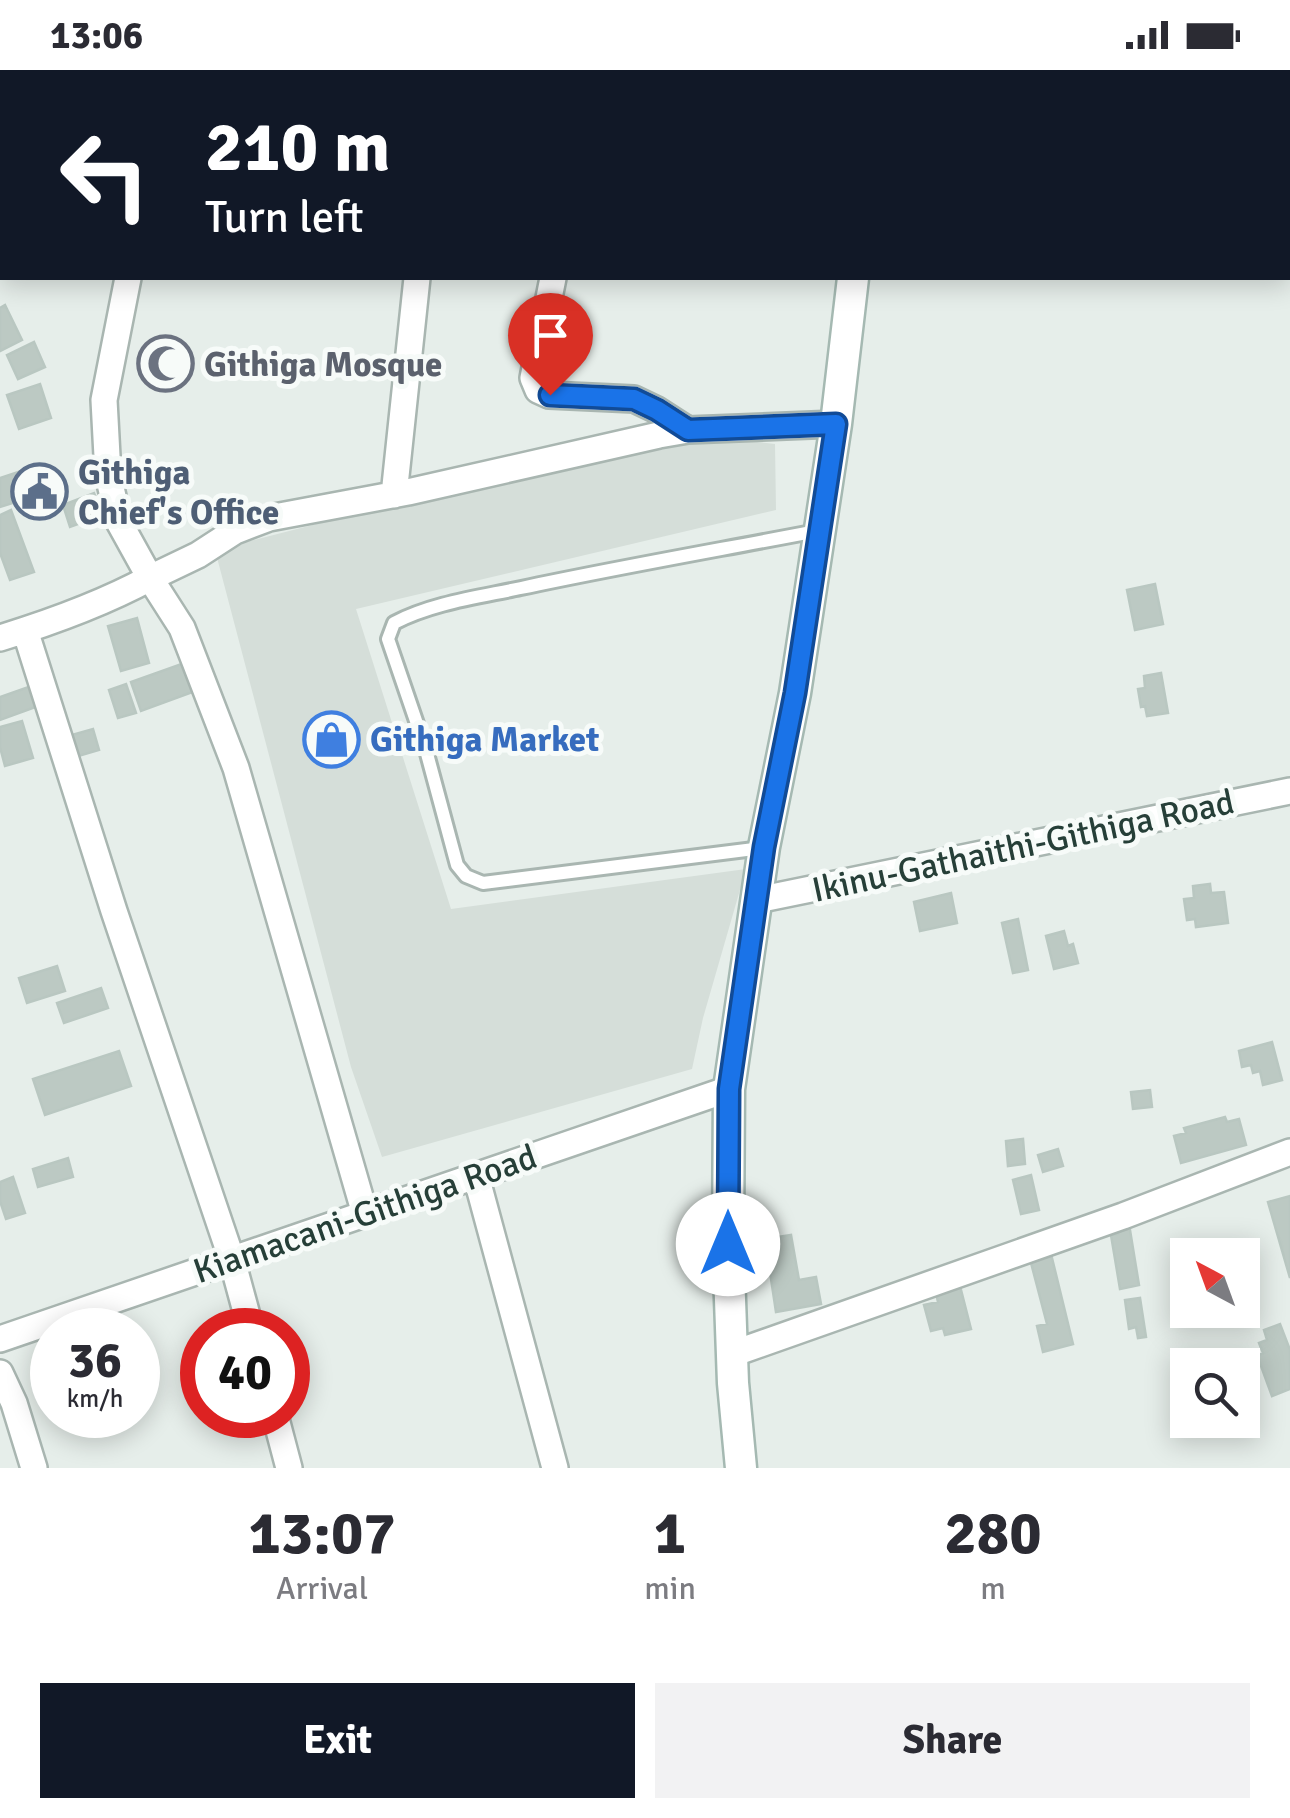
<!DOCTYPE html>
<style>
body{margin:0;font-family:Signika,sans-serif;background:#f2f2f3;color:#2b2b33;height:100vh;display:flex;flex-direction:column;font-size:38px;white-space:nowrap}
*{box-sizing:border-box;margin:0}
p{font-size:32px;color:#7c7c81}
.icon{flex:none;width:55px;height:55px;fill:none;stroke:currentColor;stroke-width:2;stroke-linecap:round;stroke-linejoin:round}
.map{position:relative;height:1398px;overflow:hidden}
.panel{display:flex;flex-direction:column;background:#fff;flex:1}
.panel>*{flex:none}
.banner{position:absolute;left:0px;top:0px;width:1290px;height:210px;box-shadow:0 5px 25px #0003;background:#111827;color:#fff;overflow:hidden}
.needle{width:65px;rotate:319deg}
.tools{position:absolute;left:1170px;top:1168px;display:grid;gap:20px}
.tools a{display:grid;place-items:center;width:90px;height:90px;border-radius:0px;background:#fff;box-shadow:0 5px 25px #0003;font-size:50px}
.speed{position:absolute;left:30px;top:1238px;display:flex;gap:20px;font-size:50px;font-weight:700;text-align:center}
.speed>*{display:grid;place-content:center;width:130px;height:130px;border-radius:50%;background:#fff;box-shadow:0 5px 25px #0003;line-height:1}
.speed small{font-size:25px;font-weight:400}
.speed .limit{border:15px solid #d22;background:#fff;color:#111}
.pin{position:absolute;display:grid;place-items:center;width:85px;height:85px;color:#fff;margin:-102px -42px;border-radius:50% 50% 50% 0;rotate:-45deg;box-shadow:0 0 10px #0007}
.pin .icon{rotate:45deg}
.me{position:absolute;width:110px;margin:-55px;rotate:0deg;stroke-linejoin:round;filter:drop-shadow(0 0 8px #0008)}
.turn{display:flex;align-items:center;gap:35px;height:210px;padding:0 40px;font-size:45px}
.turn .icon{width:130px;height:130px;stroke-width:2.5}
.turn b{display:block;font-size:70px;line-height:85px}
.eta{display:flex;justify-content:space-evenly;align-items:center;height:170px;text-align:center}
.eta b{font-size:60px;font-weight:800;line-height:70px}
.cta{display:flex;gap:20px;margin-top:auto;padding:20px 40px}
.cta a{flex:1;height:115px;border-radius:0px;background:#111827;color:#fff;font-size:40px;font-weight:800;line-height:115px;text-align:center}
.cta a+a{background:#f2f2f3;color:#2b2b33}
.status{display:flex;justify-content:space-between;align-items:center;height:70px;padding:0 50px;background:#fff;direction:ltr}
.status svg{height:28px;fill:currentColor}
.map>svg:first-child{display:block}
.built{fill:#d5ded9}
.building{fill:#bcc9c3;stroke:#b9c7c1;stroke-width:2.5}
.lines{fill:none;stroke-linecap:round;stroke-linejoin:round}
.lane-casing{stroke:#a9b6b1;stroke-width:18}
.street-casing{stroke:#a9b6b1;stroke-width:30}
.secondary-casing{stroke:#a5b9b2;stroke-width:35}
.lane{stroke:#fff;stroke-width:12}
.street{stroke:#fff;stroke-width:25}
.secondary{stroke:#fff;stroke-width:30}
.route-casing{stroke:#114b97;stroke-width:25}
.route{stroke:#1a73e8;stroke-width:18}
.labels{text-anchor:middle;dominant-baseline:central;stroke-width:10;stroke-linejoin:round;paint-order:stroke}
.worship-label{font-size:35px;font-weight:bold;fill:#5b616d;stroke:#f7fbf9;text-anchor:start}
.service-label{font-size:35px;font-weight:bold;fill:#4e5e75;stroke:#f7fbf9;text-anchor:start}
.shop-label{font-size:35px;font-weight:bold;fill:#366cbe;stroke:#f7fbf9;text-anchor:start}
.street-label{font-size:35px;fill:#263f38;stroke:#f7fbf9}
</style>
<div class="status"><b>13:06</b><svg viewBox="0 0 49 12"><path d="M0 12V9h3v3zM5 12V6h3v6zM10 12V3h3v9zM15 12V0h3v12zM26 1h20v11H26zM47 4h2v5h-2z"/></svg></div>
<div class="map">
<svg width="1290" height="1398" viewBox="0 0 1290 1398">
<rect width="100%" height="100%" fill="#e6eeea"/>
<path class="built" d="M710,367L775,374L776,440L356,539L451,839L746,799L703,948L692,999L382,1087L351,997L215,480L500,407Z"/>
<path class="building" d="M0,24H2V149H0Z
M5,235L22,270L0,281V238Z
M34,272L45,297L18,309L7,285Z
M40,314L51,348L19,359L7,325Z
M39,395L48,422L0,437V408Z
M94,423L103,445L70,457L63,435Z
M11,440L34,502L10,510L0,483V445Z
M1155,514L1163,554L1135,560L1127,520Z
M137,548L149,593L121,601L108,556Z
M187,592L198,620L141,641L131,612Z
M1161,603L1168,643L1147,646L1145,636L1141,637L1138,619L1145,618L1144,606Z
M126,614L136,643L118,648L109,620Z
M34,615L41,635L0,650V627Z
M22,651L33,688L5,696L0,677V657Z
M93,659L99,680L75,687L68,666Z
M1210,814L1211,823L1224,822L1228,853L1196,857L1195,849L1187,850L1184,829L1194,828L1193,816Z
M951,823L957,853L920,861L914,832Z
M1018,849L1028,900L1013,903L1002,853Z
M1064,861L1068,876L1073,874L1078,893L1054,899L1046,866Z
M57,896L65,921L27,933L19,908Z
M101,918L108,938L64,953L57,933Z
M1272,972L1282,1010L1263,1015L1260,1001L1253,1003L1251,995L1242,997L1239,981Z
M119,981L131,1016L45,1045L33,1009Z
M1150,1020L1152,1037L1133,1039L1131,1022Z
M1225,1047L1227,1052L1239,1049L1246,1075L1181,1093L1174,1066L1186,1063L1184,1058Z
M1023,1069L1025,1094L1008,1096L1006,1071Z
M1058,1079L1063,1096L1043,1102L1038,1085Z
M68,1088L73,1107L38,1117L33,1099Z
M1031,1105L1039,1140L1021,1144L1013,1110Z
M13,1107L25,1143L6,1149L0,1131V1112Z
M1290,1126V1208L1268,1132Z
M1129,1154L1139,1215L1120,1219L1111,1165L1118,1164L1117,1156Z
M791,1165L799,1210L816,1207L821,1234L776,1242L765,1169Z
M1051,1184L1073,1274L1043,1282L1037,1256L1047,1254L1030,1189Z
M960,1216L971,1259L945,1265L943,1258L931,1261L924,1235L938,1232L936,1223Z
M1140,1228L1146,1267L1138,1268L1136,1257L1129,1259L1125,1230Z
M1280,1254L1290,1280V1319L1272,1326L1257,1285L1263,1283L1259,1273L1267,1270L1264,1260Z"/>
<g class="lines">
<defs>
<path id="lane" d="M762,778L483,813L466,806L457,795L426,680L388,569L394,553C432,533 479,527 521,518C619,497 718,480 817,461"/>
<path id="street" d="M168,2V0
M439,2V0
M594,2V0
M128,208L104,330L108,405L119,452L150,508L198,485L235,461L269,448L408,422L659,365L688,360L836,354
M553,208L533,308L538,320L549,325L634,329L657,340L688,360
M394,425L417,208
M25,560L114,841L232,1190L251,1260
M0,568C52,552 102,534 150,508L182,558L236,698L365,1144
M757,830L1290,721
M476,1106L555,1398
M0,1269L729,1019
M732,1284L1123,1146L1290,1082
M0,1303L14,1333L34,1398
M275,1345L289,1398"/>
<path id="secondary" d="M881,2V0
M741,1398L733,1313L728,1174L729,1019L764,777L795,623L836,354L853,208"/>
</defs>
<use href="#lane" class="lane-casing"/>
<use href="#street" class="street-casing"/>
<use href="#secondary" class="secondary-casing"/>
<use href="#lane" class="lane"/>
<use href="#street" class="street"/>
<use href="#secondary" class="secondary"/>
</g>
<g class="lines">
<defs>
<path id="route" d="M550,325L634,329L657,340L688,360L836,354L795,623L764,777L729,1019L728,1174"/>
</defs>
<use href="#route" class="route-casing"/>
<use href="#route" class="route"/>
</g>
<defs>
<symbol id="mosque-ring" viewBox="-11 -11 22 22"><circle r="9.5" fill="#f7fbf9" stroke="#6b7280" stroke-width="1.5"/><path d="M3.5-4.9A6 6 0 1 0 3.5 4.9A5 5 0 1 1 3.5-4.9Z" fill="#6b7280"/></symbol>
<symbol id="civic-ring" viewBox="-11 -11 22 22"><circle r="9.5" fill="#f7fbf9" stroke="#5c6f8a" stroke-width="1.5"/><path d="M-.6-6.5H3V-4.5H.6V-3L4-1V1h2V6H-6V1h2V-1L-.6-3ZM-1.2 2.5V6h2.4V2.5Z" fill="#5c6f8a"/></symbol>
<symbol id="shop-ring" viewBox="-11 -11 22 22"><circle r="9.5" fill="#f7fbf9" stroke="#3f7fe0" stroke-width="1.5"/><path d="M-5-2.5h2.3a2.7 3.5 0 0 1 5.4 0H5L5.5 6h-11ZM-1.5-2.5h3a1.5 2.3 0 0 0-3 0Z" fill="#3f7fe0"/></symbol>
</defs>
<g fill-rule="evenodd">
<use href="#mosque-ring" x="134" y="262" width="63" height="63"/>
<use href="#civic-ring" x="8" y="390" width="63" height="63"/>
<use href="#shop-ring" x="300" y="638" width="63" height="63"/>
</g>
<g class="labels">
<g class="worship-label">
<text x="204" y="294">Githiga Mosque</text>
</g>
<g class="service-label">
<text x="78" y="402">Githiga<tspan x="78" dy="40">Chief's Office</tspan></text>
</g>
<g class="shop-label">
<text x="370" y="669">Githiga Market</text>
</g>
<g class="street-label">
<text transform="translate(1023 776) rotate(-12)">Ikinu-Gathaithi-Githiga Road</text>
<text transform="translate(365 1144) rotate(-19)">Kiamacani-Githiga Road</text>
</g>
</g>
</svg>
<div class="tools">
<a><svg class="needle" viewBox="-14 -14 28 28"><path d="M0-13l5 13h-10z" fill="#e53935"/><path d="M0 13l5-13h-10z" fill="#7c7c81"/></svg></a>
<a><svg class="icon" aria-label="search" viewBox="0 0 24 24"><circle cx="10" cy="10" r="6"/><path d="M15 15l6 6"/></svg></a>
</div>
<div class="speed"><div>36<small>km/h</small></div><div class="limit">40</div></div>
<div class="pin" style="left:550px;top:325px;background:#d93025"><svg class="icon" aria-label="arrive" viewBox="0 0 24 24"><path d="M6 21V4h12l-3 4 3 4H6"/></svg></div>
<svg class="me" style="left:728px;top:1174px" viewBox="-20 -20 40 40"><circle r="19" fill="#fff"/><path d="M0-13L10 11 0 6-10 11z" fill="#1a73e8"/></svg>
<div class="banner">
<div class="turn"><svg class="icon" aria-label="left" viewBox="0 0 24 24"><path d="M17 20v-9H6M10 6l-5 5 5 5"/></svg><div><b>210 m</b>Turn left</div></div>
</div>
</div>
<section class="panel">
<div class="eta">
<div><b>13:07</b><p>Arrival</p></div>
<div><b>1</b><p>min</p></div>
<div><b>280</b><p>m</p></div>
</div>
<div class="cta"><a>Exit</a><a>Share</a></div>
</section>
